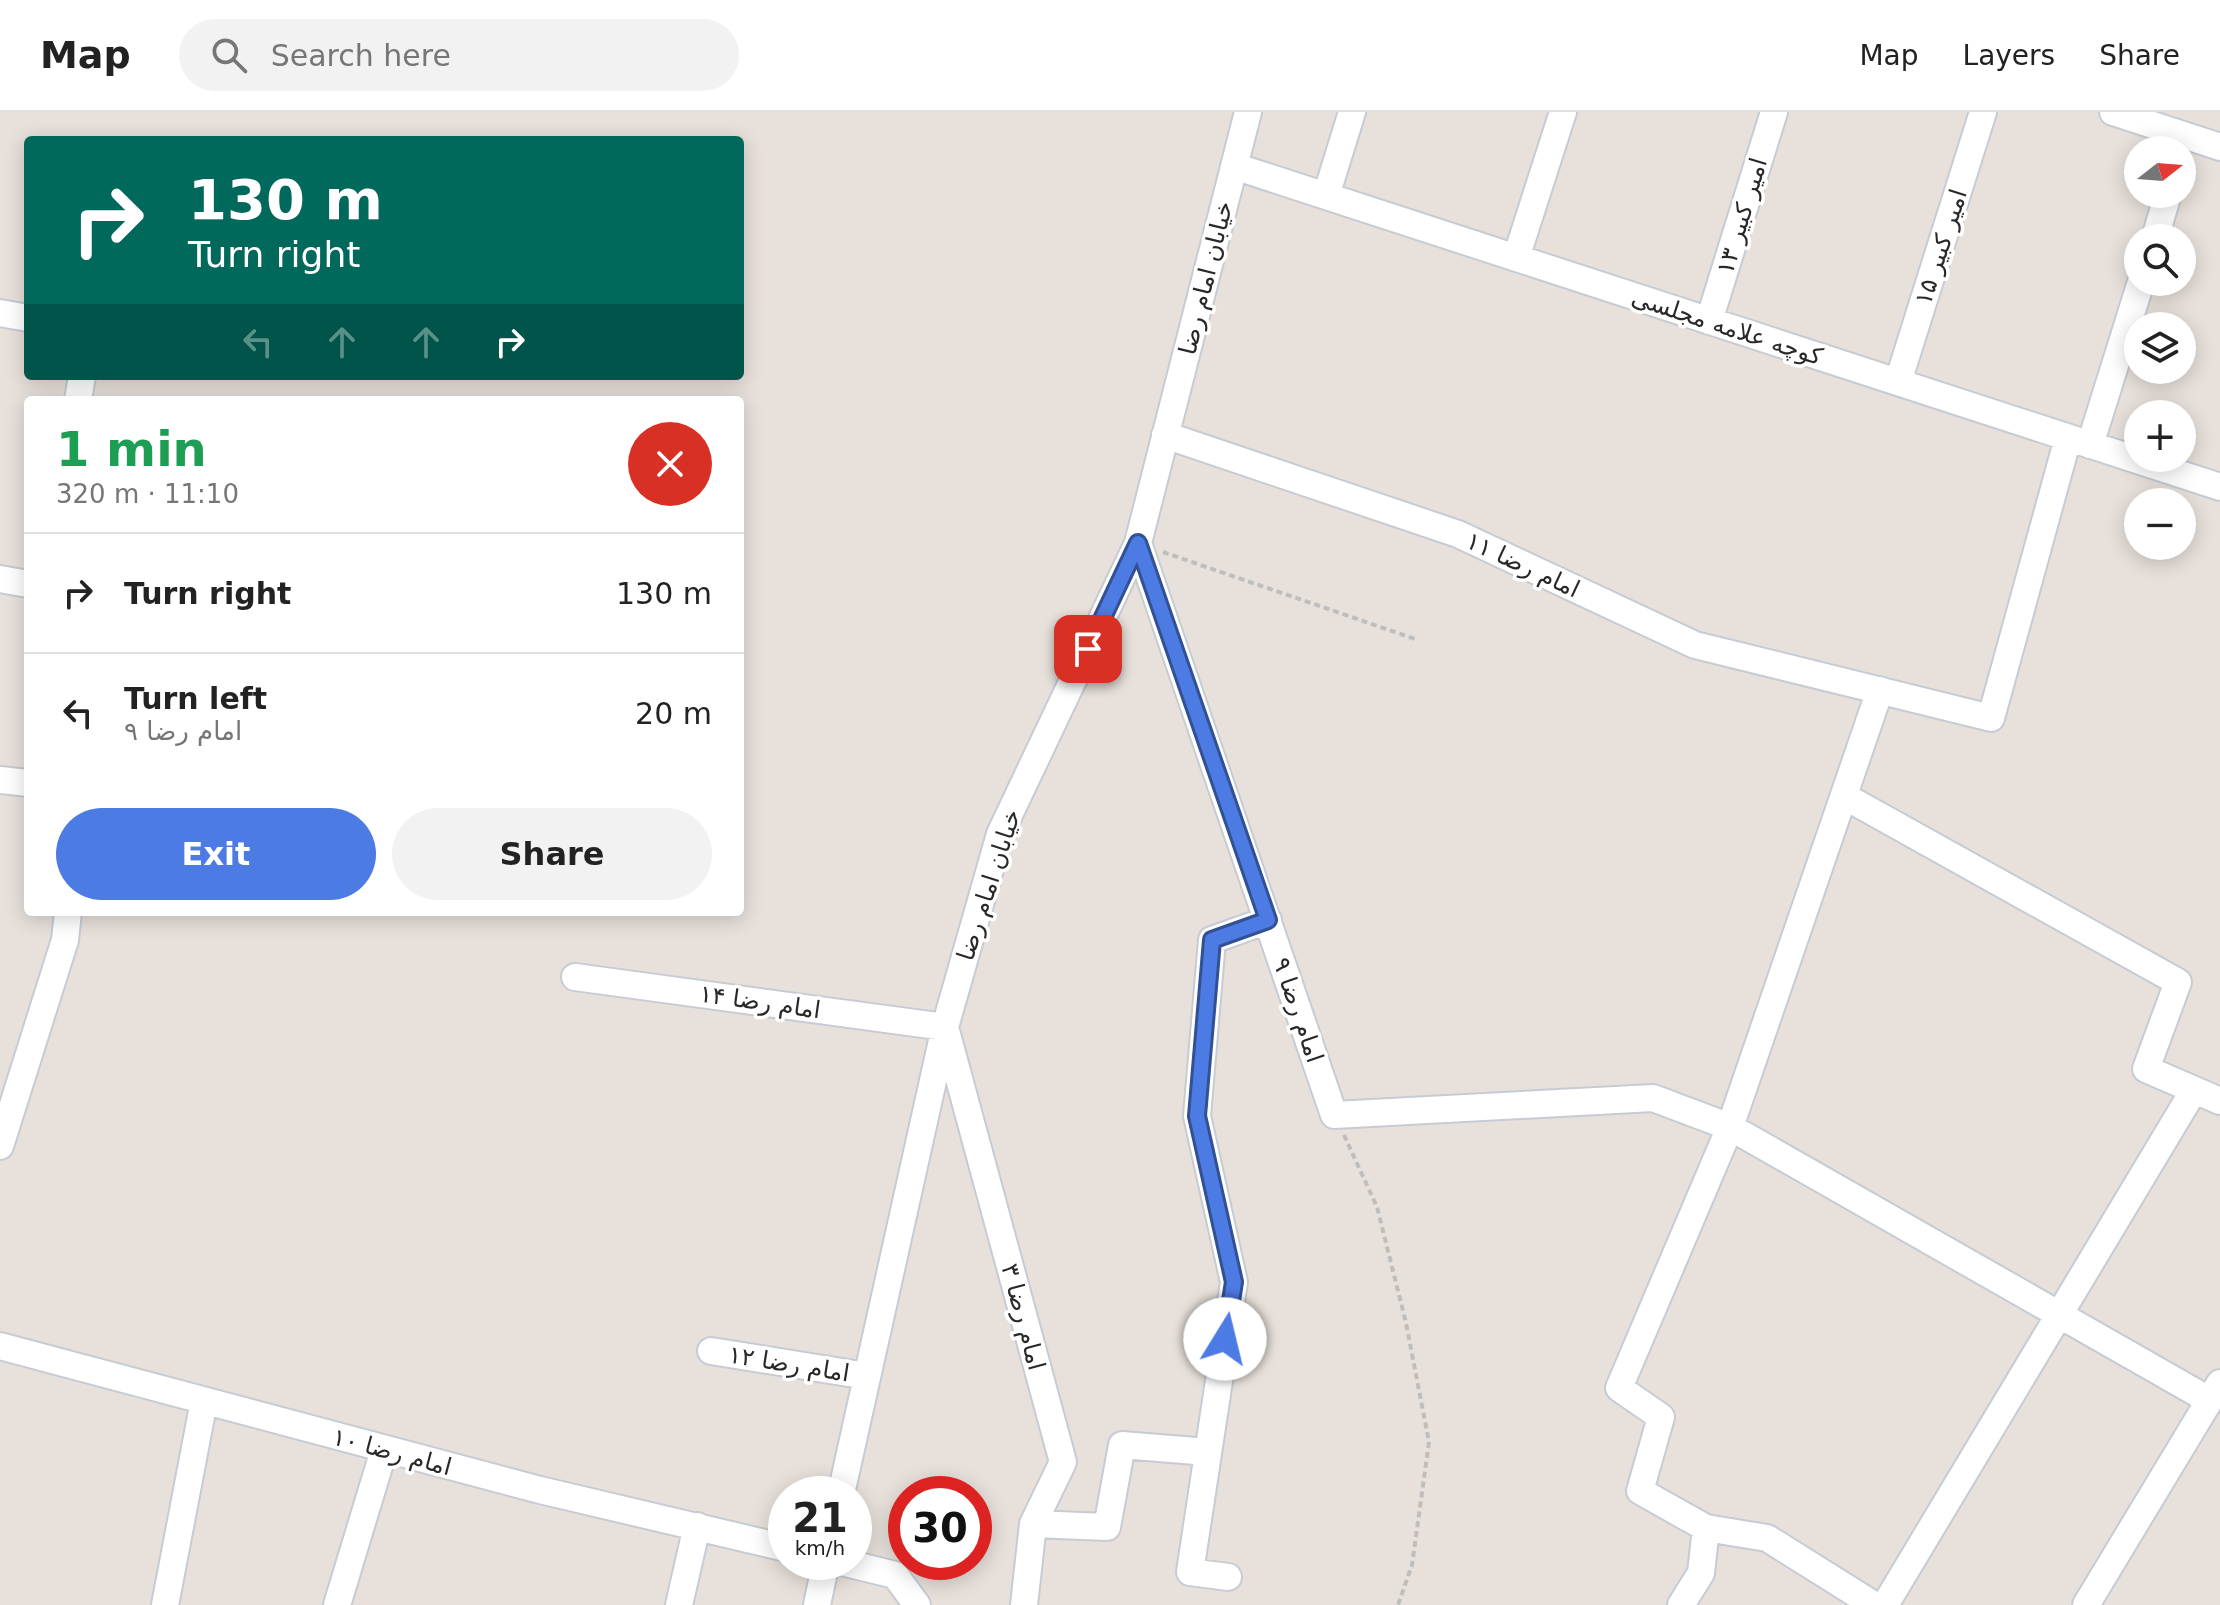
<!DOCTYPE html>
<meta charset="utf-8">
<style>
body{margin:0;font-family:"DejaVu Sans","Noto Naskh Arabic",sans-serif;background:#f2f2f2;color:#222;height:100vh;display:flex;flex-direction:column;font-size:30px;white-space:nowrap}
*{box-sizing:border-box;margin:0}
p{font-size:26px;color:#767676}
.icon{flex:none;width:44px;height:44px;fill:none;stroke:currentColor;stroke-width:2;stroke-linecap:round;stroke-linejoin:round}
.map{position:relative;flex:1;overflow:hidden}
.panel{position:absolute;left:24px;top:284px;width:720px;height:520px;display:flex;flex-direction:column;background:#fff;border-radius:8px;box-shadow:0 4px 20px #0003}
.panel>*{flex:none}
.guide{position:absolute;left:24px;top:24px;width:720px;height:244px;border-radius:8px;box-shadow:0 4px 20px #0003;background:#00695c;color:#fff;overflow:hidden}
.needle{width:52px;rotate:73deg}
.buttons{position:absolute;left:2124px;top:24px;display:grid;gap:16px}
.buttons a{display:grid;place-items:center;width:72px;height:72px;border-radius:50%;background:#fff;box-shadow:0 4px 20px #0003;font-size:40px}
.speed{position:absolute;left:768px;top:1364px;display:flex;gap:16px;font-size:40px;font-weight:700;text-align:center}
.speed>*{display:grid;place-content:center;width:104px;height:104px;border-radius:50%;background:#fff;box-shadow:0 4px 20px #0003;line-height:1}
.speed small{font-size:20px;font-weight:400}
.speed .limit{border:12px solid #d22;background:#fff;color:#111}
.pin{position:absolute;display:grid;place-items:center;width:68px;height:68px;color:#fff;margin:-34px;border-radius:16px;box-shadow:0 4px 12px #0006}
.me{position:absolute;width:88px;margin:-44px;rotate:9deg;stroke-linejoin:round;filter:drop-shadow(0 0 6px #0008)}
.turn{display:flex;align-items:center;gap:28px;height:168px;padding:0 32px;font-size:36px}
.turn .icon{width:104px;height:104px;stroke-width:2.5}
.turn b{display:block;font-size:56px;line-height:68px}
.lanes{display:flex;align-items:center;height:76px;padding:0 32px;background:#0003;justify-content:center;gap:40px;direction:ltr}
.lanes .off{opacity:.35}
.round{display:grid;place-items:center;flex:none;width:84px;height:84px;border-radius:42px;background:#f2f2f2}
.head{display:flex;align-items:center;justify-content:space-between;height:136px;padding:0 32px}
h1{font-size:48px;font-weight:700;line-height:60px;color:#1e9e55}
.action{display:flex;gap:16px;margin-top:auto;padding:16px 32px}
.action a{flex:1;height:92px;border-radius:48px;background:#4d7be4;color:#fff;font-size:32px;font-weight:700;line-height:92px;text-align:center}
.action a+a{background:#f2f2f2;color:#222}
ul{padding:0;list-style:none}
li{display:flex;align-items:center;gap:24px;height:120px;padding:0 32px;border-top:2px solid #e0e0e0}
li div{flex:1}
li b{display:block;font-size:30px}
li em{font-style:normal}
header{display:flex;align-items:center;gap:48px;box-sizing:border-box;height:112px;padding:0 40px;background:#fff;border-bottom:2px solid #e0e0e0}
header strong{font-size:38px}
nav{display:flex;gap:44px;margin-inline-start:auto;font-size:28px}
.search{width:560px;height:72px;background:#f2f2f2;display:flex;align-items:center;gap:20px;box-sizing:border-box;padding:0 28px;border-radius:44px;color:#767676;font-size:30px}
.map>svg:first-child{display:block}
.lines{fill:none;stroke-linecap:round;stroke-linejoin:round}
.minor-casing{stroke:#c6cbd4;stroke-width:30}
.path{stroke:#bebebe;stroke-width:4;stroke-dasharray:6 4;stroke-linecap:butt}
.minor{stroke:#fff;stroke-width:26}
.route-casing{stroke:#325094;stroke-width:20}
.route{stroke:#4d7be4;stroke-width:14}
.labels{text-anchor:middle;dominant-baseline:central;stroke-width:7;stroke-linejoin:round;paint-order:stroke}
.street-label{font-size:24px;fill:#282828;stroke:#fff}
</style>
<header>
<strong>Map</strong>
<div class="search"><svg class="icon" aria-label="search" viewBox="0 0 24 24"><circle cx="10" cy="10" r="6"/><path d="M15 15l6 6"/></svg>Search here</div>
<nav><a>Map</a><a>Layers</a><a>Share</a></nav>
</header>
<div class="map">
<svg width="2220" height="1493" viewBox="0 0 2220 1493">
<rect width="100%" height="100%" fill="#e8e1db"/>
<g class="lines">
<defs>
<path id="minor" d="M2113,0L2220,35
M1234,54L2220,375
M1326,84L1352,0
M2155,126L2168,82
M1516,146L1563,0
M0,201L28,206
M1709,209L1774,0
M1898,270L1983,0
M78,288L82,264
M1165,323L1458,422L1695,533L1991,606L2068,326
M2090,333L2141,170
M1138,431L1334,1003L1653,986L1730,1015L2209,1288
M0,467L28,472
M0,668L28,671
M1844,684L2178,870L2146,957L2220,989
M575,865L945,915L1063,1350L1033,1412L1024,1493
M0,1034L65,828L68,800
M0,1234L540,1378L786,1436
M711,1239L867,1264
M841,1382L945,915L1000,722L1138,431L1248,0
M1033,1412L1107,1415L1122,1333L1208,1340
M842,1450L895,1463L917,1493
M1228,1465L1190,1460L1234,1170L1197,1004L1212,828L1268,808
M165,1493L204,1289
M337,1493L384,1338
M679,1493L697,1414
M817,1493L826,1450
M1681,1493L1701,1461L1706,1416
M1874,1493L1767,1426L1706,1416L1640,1379L1661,1305L1619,1276L1730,1015L1880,578
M1885,1493L2194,978
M2086,1493L2220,1271"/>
</defs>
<use href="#minor" class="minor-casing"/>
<path class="path" d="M1163,440L1418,528
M1344,1023L1377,1095L1406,1211L1429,1330L1412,1453L1398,1493"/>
<use href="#minor" class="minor"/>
</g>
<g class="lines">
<defs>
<path id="route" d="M1088,537L1138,431L1268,808L1212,828L1197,1004L1234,1170L1225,1227"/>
</defs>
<use href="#route" class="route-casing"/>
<use href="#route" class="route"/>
</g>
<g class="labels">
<g class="street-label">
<text transform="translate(1742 104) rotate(-73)">امیر کبیر ۱۳</text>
<text transform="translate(1941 135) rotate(-72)">امیر کبیر ۱۵</text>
<text transform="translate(1206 166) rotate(-76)">خیابان امام رضا</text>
<text transform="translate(1727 215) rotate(18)">کوچه علامه مجلسی</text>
<text transform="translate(1523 453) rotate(25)">امام رضا ۱۱</text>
<text transform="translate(989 773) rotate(-72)">خیابان امام رضا</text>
<text transform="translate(760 890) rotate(8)">امام رضا ۱۴</text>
<text transform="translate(1298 898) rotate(71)">امام رضا ۹</text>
<text transform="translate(1023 1205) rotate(75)">امام رضا ۳</text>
<text transform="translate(789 1252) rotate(9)">امام رضا ۱۲</text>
<text transform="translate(392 1340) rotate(15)">امام رضا ۱۰</text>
</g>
</g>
</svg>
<div class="buttons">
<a><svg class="needle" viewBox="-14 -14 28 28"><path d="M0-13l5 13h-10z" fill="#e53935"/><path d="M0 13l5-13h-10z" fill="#767676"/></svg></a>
<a><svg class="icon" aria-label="search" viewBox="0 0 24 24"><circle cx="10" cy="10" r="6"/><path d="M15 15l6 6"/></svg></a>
<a><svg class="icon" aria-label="layers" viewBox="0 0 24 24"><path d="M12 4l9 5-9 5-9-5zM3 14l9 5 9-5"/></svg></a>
<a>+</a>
<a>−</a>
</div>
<div class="speed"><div>21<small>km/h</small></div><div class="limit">30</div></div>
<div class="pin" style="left:1088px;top:537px;background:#d93025"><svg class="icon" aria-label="arrive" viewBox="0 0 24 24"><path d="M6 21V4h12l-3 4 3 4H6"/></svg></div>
<svg class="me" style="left:1225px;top:1227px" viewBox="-20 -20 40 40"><circle r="19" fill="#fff"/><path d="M0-13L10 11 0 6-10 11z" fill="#4d7be4"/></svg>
<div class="guide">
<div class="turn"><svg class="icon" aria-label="right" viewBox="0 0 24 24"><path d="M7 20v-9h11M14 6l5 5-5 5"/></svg><div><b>130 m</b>Turn right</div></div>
<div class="lanes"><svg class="icon off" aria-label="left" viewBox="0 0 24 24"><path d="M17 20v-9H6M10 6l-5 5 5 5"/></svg><svg class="icon off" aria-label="ahead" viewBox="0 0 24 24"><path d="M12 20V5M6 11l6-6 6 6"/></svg><svg class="icon off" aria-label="ahead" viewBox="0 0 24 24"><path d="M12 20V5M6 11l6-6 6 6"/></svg><svg class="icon" aria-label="right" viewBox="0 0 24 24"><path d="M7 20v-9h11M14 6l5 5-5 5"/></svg></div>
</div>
<section class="panel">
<div class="head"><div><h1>1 min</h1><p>320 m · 11:10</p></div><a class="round" style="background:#d93025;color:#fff"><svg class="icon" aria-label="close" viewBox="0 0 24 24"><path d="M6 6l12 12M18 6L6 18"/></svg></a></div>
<ul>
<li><svg class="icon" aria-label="right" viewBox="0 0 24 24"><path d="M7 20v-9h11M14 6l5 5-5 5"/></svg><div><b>Turn right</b></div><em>130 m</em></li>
<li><svg class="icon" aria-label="left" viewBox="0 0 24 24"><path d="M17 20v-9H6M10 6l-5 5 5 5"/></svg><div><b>Turn left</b><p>امام رضا ۹</p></div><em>20 m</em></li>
</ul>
<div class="action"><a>Exit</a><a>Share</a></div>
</section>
</div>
